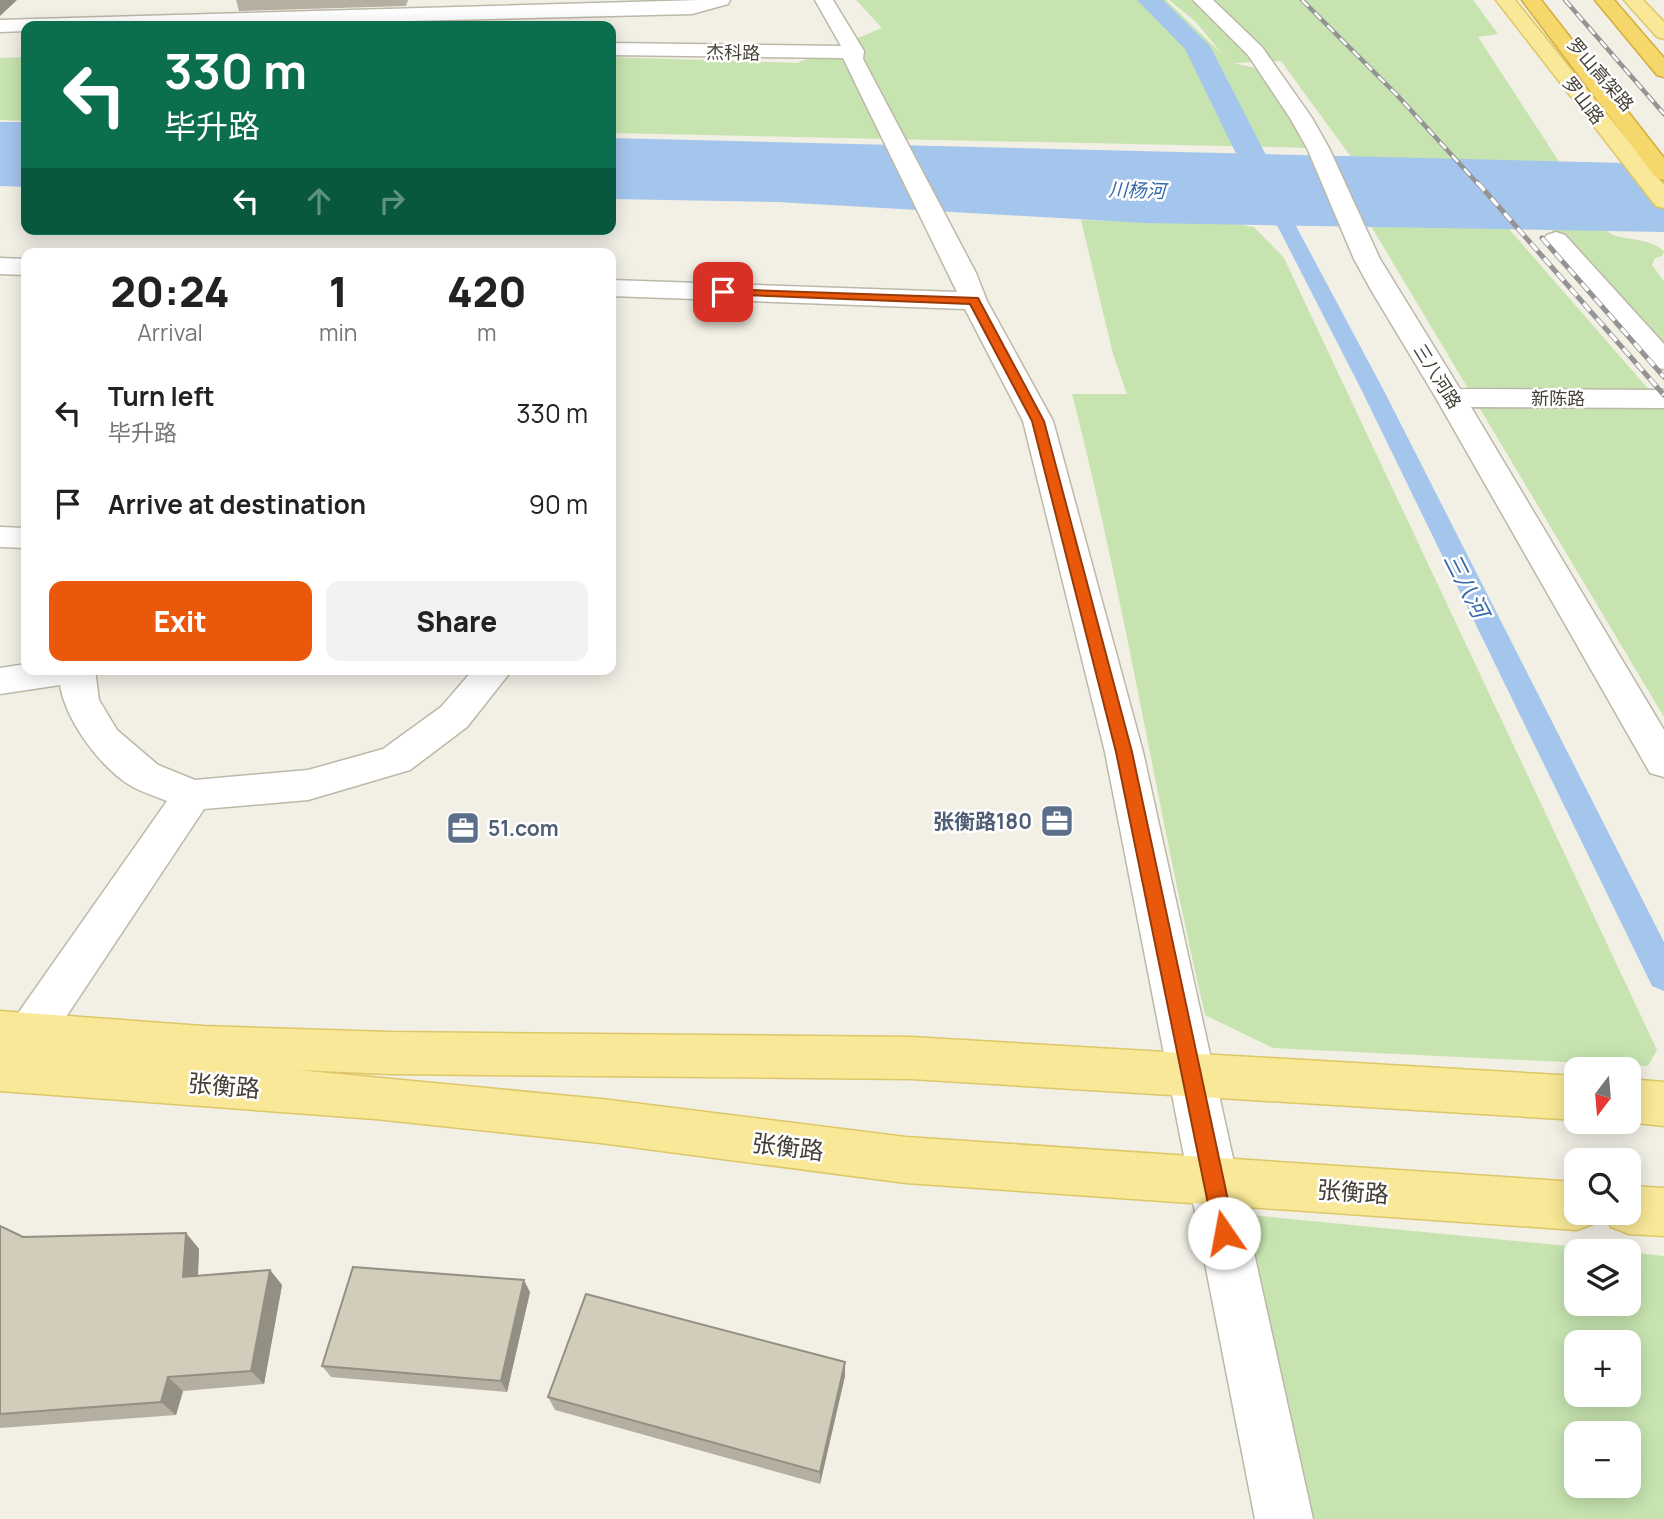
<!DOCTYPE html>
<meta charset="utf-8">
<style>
body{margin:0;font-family:Manrope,"Noto Sans SC",sans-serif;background:#f2f2f2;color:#222;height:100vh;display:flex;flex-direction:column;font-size:26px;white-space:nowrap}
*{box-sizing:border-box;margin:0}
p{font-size:23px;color:#767676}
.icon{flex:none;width:38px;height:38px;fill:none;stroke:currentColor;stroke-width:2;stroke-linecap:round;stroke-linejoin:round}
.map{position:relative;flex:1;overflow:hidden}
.sheet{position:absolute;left:21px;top:248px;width:595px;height:427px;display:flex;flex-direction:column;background:#fff;border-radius:14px;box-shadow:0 4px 18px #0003}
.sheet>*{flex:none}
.banner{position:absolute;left:21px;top:21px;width:595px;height:214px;border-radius:14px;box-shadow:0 4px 18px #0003;background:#0b6e4f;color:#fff;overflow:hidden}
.needle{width:46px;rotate:196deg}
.tools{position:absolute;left:1564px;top:1057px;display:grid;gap:14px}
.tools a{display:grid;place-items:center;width:77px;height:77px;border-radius:14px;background:#fff;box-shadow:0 4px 18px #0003;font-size:35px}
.pin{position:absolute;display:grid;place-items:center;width:60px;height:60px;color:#fff;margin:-30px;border-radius:14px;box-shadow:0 4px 10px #0006}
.me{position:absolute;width:77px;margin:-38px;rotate:348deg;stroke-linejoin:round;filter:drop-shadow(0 0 5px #0008)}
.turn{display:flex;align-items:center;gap:24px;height:147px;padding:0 28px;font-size:32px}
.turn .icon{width:91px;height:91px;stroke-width:2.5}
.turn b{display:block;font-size:49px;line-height:60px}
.lanes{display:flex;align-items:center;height:66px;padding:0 28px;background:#0003;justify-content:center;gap:35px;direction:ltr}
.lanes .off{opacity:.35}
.eta{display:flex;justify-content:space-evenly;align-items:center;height:119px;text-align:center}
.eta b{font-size:42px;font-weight:800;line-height:49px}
.primary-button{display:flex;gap:14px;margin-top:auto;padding:14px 28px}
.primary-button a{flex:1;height:80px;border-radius:14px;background:#ea580c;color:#fff;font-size:28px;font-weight:800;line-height:80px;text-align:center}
.primary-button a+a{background:#f2f2f2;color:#222}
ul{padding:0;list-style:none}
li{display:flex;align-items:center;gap:21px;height:91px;padding:0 28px}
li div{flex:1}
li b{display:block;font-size:26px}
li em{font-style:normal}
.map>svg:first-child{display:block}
.green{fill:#c7e4b0;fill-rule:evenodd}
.water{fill:#a4c6ec}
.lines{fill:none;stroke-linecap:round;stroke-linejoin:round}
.canal{fill:#a4c6ec;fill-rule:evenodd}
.river{fill:#a4c6ec;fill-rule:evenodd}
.minor-casing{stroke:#bcb8a8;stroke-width:3}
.major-casing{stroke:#ddc768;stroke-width:3}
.highway-casing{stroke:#d4ad3c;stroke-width:3}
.minor{fill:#fff;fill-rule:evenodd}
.major{fill:#f8e897;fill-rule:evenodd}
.highway{fill:#f6d76c;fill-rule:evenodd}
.rail-far1-casing{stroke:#949494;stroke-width:4.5}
.rail-casing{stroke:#949494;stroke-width:5}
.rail-far1{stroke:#fff;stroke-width:2.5;stroke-dasharray:9;stroke-linecap:butt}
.rail{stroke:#fff;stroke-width:3.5;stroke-dasharray:10;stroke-linecap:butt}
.wall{fill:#b5afa1}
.shaded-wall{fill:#938f83}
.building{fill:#d2ccbb;stroke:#938f83;stroke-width:2}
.route{fill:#ea580c;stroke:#983908;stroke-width:2}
.labels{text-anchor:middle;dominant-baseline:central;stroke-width:5;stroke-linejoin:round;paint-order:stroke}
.far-street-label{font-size:18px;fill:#444035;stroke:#fff}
.far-water-label{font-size:19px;font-style:italic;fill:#356ba9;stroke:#fff}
.service-label{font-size:21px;font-weight:bold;fill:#4e5e75;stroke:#fff;text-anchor:end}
.water-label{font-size:23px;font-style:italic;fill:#356ba9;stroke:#fff}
.near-street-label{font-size:24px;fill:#444035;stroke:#fff}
</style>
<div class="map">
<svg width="1664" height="1519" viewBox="0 0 1664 1519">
<rect width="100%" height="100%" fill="#f2efe5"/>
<path class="green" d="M856,0H1166L1223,55L1195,21L1169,0H1473L1498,34L1478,37L1560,163L1354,161L1281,61L1234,63L1270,72L1318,148L611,133V57L797,63L882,28Z
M26,57V121L0,120V58Z
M1081,220L1237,224L1254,227L1284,258L1657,1050L1648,1066L1273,1048L1205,1015C1157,809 1125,599 1072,394H1127L1113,354Z
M1371,226L1509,229L1664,407V717Z
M1551,229L1607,231C1619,242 1645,235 1664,251L1662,256L1655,258L1652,265L1664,281V351Z
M1200,1210L1617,1251H1577V1304H1629V1252L1664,1256V1519H1257ZM1577,1342H1629V1395H1577ZM1577,1433H1629V1486H1577Z"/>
<path class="water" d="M0,122H26V187L0,186Z
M611,138L1664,164V232L1145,223L778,202L611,199Z"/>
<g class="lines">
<path class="canal" d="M1270,188L1279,194L1383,389L1664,942V991L1652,986L1361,389L1261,194Z"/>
<path class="river" d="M1137,0H1163L1210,46L1286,194L1281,201L1270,203L1259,201L1185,49Z"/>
<defs>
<path id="minor" d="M700,0H730L728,4L692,14L213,26H26V31L0,32V20Z
M815,0H833L864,51L863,59L976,273L987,301L1053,421L1143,752L1313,1519H1255L1105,752L1023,421L965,309L611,296V280L957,292L843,58L611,55V43L841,46Z
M1193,0H1213L1262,47L1312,118L1329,148L1380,259L1460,389L1664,390V408L1471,407L1664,730V777L1650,773L1436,398L1371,290L1354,259L1307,148L1290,118L1248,55Z
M1556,232L1565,235L1664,344V369L1654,367L1547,245L1543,240L1547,235Z
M0,258L26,259V275L0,274Z
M0,527L26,528V548L0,547Z
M26,664V670H95L99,700L117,730L158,765L195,780L308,770L383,749L441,707L473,670H512L467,727L410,770L308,800L204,809L46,1047L30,1053L14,1047L7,1033L14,1019L167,801C155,796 142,792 131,786C100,767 66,721 60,685L0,694V668Z"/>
<path id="major" d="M1496,0H1515L1664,185V208L1656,206Z
M1624,0H1643L1664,22V39L1657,37Z
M0,1011L203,1026L390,1032L911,1037L1577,1076V1120L911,1079L390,1074L297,1070L601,1099L906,1137L1577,1182V1213H1599L1595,1223L1577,1230L906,1183L601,1143L375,1119L0,1091Z
M1629,1079L1664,1082V1126L1627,1122H1629Z
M1629,1186L1664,1188V1236L1629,1234L1611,1227L1605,1213H1629Z"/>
<path id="highway" d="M1522,0H1541L1664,158V180L1656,178Z
M1595,0H1614L1664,58V77L1657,75Z"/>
</defs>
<use href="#minor" class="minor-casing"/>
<use href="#major" class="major-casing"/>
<use href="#highway" class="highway-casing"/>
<use href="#minor" class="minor"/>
<use href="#major" class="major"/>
<use href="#highway" class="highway"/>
<defs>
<path id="rail-far1" d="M1302,0L1397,95L1479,185
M1565,0L1664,114"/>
<path id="rail" d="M1478,183L1664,395
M1542,238L1664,377"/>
</defs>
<use href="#rail-far1" class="rail-far1-casing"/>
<use href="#rail" class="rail-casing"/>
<use href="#rail-far1" class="rail-far1"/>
<use href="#rail" class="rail"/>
</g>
<path class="wall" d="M236,0H408L406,6L239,11Z
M0,1226L23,1237L186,1233L199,1249L198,1276L270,1270L282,1285L264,1384L183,1391L176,1415L0,1428Z
M530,1292L507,1392L331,1377L322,1366Z
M845,1376L820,1484L555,1410L548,1397Z"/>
<path class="shaded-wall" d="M0,0H17L0,16Z
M186,1233L199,1249L197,1292L183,1277Z
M270,1270L282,1285L264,1384L251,1371Z
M524,1280L530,1292L507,1392L501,1381Z
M845,1362V1376L820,1484V1472Z
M168,1377L183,1391L176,1415L161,1402Z"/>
<path class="building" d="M0,1226L23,1237L186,1233L183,1277L270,1270L251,1371L168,1377L161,1402L0,1414Z
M353,1267L524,1280L501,1381L322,1366Z
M586,1294L845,1362L820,1472L548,1397Z"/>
<path class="route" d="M723,289L978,298L1044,421L1132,752L1235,1233L1232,1241L1224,1244L1217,1241L1214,1233L1116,752L1032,421L970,304L719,294L717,292Z"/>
<defs>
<symbol id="office-square" viewBox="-11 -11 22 22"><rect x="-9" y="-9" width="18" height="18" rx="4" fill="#5c6f8a" stroke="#fff"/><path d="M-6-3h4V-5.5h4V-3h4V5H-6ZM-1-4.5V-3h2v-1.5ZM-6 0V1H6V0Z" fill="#fff"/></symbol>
</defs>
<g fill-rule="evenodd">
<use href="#office-square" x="1038" y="802" width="38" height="38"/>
<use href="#office-square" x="444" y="809" width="38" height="38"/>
</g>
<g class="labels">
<g class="far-street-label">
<text transform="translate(733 52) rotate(1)">杰科路</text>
<text transform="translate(1601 74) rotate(49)">罗山高架路</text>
<text transform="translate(1584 100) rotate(52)">罗山路</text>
<text transform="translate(1438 376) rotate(58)">三八河路</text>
<text x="1558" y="398">新陈路</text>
</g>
<g class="far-water-label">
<text transform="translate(1137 190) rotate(2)">川杨河</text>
</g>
<g class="service-label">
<text x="1032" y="821">张衡路180</text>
<text x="488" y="828" text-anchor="start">51.com</text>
</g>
<g class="water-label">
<text transform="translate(1467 585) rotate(63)">三八河</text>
</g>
<g class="near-street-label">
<text transform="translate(224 1085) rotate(5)">张衡路</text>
<text transform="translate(788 1146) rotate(7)">张衡路</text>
<text transform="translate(1353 1191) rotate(4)">张衡路</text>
</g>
</g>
</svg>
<div class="tools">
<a><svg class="needle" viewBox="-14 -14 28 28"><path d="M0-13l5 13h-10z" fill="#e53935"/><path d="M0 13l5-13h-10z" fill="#767676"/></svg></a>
<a><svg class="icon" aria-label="search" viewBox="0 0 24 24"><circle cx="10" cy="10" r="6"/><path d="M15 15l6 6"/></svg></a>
<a><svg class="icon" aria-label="layers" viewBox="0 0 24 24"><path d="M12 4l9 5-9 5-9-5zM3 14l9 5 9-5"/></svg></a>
<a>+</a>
<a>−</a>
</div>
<div class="pin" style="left:723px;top:292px;background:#d93025"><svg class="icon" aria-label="arrive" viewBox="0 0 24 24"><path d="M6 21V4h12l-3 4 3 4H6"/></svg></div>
<svg class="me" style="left:1224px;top:1233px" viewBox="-20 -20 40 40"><circle r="19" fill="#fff"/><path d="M0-13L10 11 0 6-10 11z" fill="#ea580c"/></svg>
<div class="banner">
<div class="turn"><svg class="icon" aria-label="left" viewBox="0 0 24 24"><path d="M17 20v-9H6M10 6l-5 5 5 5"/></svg><div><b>330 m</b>毕升路</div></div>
<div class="lanes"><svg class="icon" aria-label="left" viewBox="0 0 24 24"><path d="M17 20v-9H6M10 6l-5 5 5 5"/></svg><svg class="icon off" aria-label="ahead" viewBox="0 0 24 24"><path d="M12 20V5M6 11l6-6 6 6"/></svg><svg class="icon off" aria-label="right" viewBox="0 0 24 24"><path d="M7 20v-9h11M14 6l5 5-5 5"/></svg></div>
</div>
<section class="sheet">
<div class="eta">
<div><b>20:24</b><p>Arrival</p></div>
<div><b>1</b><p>min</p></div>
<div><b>420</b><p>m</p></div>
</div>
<ul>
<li><svg class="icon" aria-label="left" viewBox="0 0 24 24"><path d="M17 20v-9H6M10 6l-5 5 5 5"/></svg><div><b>Turn left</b><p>毕升路</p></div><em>330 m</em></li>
<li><svg class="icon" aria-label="arrive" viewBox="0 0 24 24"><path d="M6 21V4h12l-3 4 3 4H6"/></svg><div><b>Arrive at destination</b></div><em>90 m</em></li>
</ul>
<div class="primary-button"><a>Exit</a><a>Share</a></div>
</section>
</div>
